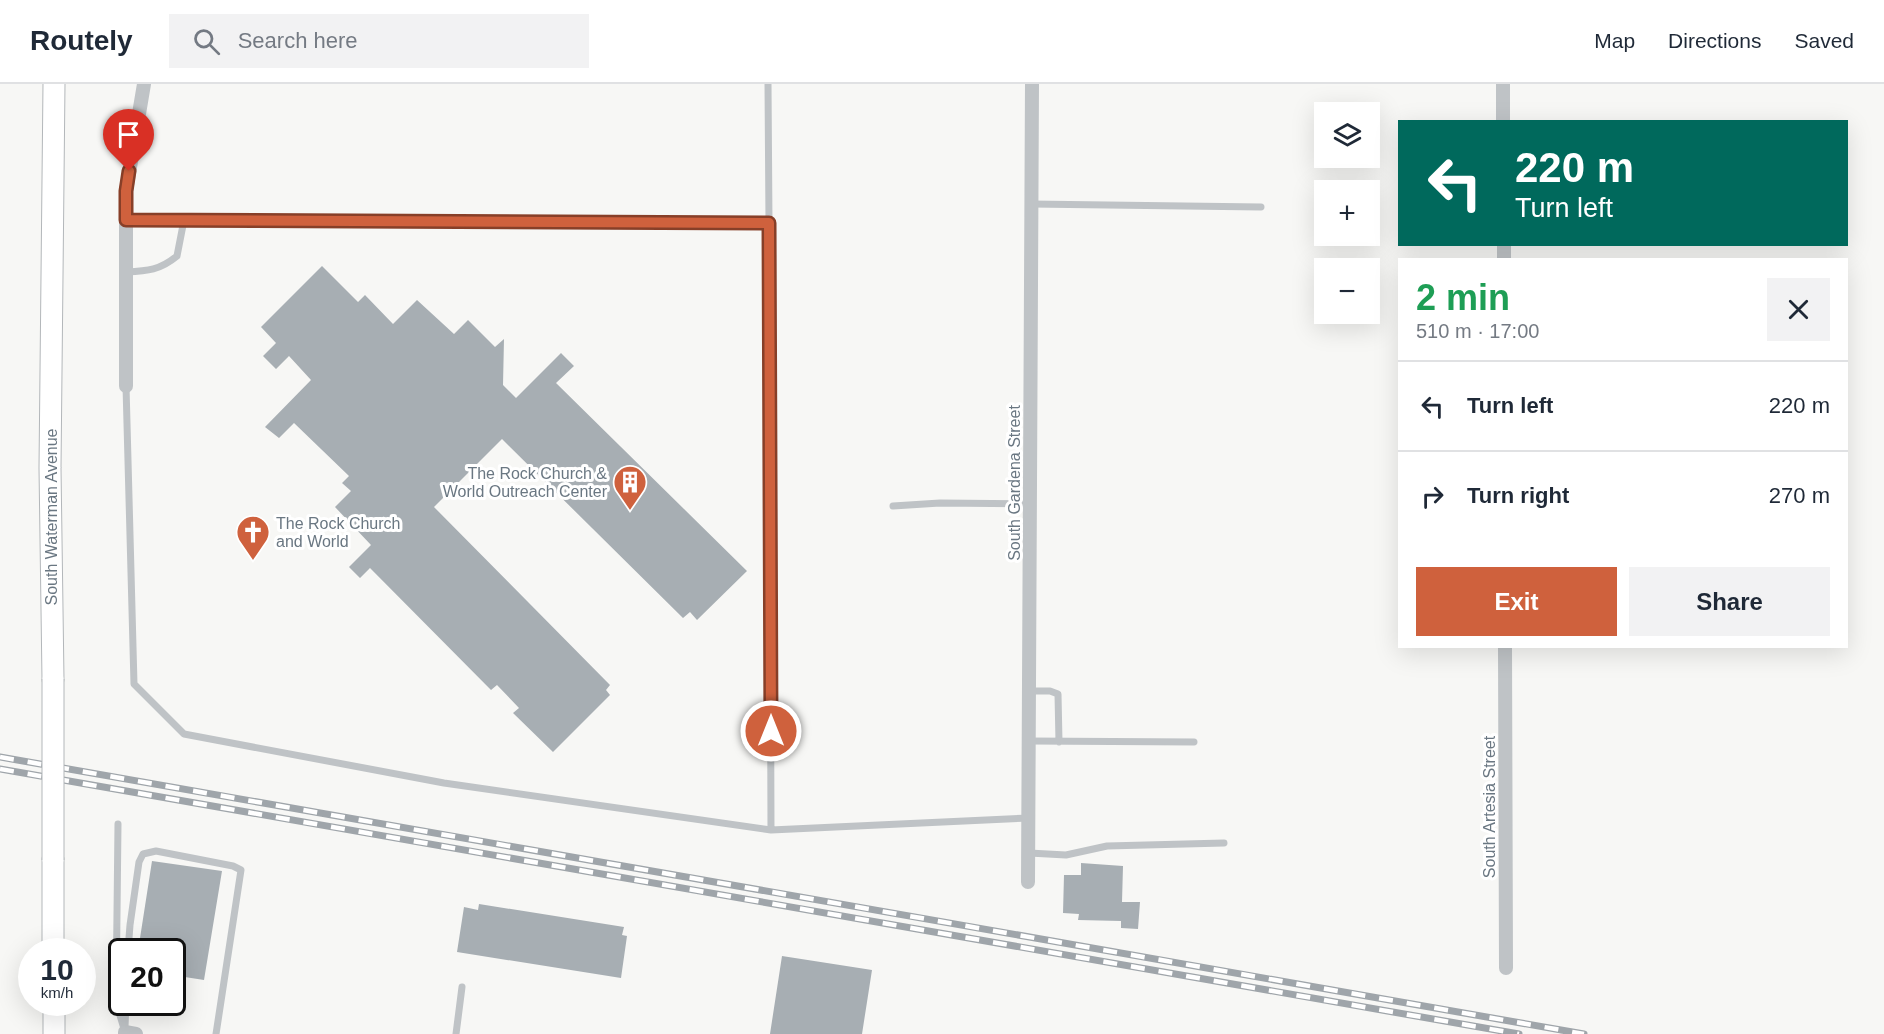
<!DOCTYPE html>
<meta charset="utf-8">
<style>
body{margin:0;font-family:Arial,sans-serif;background:#f2f2f3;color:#1f2937;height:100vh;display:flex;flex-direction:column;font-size:22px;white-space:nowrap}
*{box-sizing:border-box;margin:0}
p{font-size:20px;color:#747a83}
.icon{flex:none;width:33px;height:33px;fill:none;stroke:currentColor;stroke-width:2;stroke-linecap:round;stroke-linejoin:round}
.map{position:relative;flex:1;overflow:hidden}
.sheet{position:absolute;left:1398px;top:174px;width:450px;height:390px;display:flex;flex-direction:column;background:#fff;border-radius:0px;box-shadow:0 6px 24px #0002}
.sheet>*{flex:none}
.guide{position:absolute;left:1398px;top:36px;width:450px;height:126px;border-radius:0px;box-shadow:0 6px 24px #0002;background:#00695c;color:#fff;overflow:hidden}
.fabs{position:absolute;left:1314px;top:18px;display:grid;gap:12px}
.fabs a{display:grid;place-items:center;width:66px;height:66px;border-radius:0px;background:#fff;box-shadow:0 6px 24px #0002;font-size:30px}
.speed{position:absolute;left:18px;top:854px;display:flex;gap:12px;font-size:30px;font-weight:700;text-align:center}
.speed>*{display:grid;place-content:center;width:78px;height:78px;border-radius:50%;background:#fff;box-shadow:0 6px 24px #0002;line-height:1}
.speed small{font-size:15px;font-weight:400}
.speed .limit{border:3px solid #111;border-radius:9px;background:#fff;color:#111}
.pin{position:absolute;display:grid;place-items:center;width:51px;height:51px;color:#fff;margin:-62px -26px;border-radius:50% 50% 50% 0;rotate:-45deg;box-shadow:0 0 6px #0007}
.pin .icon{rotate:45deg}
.me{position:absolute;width:66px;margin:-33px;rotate:0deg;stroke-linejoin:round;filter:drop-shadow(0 0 4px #0008)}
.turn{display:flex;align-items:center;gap:21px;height:126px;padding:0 18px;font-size:27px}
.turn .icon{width:78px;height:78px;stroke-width:2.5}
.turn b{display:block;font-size:42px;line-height:51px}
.round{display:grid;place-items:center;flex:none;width:63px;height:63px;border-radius:0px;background:#f2f2f3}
.summary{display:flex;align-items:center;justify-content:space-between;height:102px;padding:0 18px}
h1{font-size:36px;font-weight:600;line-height:45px;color:#1e9e55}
.primary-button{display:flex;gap:12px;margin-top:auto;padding:12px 18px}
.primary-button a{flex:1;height:69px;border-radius:0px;background:#cf613d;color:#fff;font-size:24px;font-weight:600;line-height:69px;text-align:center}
.primary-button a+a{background:#f2f2f3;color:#1f2937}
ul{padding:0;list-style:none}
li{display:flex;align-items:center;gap:18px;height:90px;padding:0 18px;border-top:2px solid #e0e1e3}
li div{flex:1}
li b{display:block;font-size:22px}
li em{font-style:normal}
header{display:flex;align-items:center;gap:36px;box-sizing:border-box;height:84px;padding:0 30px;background:#fff;border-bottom:2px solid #e0e1e3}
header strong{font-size:28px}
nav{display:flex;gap:33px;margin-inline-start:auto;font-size:21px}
.search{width:420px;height:54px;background:#f2f2f3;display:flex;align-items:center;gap:15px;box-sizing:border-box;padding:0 21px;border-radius:0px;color:#747a83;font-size:22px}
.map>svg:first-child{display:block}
.building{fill:#a7aeb3}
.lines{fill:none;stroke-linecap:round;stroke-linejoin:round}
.primary-casing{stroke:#b3b7ba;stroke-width:23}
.lane{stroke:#bfc3c6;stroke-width:7}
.street{stroke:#bfc3c6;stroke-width:14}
.primary{stroke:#fff;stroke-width:21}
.rail-casing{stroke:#9fa5aa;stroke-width:7}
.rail{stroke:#fff;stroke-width:4.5;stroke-dasharray:14;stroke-linecap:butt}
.primary-bridge-casing{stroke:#b3b7ba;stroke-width:23;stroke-linecap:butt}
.primary-bridge{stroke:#fff;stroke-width:21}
.route-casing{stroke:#873f28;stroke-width:15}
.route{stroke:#cf613d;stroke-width:10}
.labels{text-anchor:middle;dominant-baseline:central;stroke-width:6;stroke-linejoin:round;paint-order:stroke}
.poi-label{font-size:16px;fill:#6a7782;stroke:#fff;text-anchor:end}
.street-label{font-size:16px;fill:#6a7782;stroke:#fff}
</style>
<header>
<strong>Routely</strong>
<div class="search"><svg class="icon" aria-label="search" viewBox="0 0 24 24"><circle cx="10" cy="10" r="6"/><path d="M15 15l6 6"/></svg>Search here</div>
<nav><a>Map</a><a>Directions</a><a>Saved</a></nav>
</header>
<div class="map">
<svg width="1884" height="950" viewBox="0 0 1884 950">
<rect width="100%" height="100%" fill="#f7f7f5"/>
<path class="building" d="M322,182L358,218L365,211L393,240L417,216L454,250L468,236L495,263L504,255L503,301L516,314L561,269L574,282L556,299L747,487L697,536L690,528L683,534L502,355L434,423L610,601L606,606L610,611L553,668L513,629L519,624L497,601L491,606L370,484L360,494L349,483L371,461L335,423L351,407L342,399L349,392L294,339L279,354L265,343L311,296L289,272L276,285L263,272L276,259L261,243Z
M152,777L222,787L204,896L172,891V867H138Z
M1081,779L1123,782L1122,818H1140L1138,845L1121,844V837L1078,836L1079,830L1063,829L1064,791H1081Z
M479,820L624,843L622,851L627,852L621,894L457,868L464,823L478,826Z
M782,872L872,886L862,950H770Z"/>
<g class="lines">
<defs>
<path id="primary" d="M53,595L50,384L54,0
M53,776V867
M54,918V950"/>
</defs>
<use href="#primary" class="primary-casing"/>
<path class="lane" d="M1031,120L1261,123
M126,136L769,139L768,0
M769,139L771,746
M126,188C148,187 160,186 177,172L184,136
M126,302L134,600L184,650L444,699L771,746L1029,734
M893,422L940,419L1030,420
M1030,607H1050L1058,610L1059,658
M1030,657L1194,658
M118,740L116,918L125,948
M1029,769L1066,771L1107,762L1224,759
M128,867L130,841L139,778L143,770L156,767L233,782L241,786L216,950
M125,943L126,918
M456,950L462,903"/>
<path class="street" d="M1503,0V38
M1504,160V176
M126,302V107L144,0
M1505,562L1506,884
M1028,798L1032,0
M125,950V948L136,950"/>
<use href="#primary" class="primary"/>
<defs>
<path id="rail" d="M0,673L1584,950
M0,685L1519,950"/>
</defs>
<use href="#rail" class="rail-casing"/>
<use href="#rail" class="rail"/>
<defs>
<path id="primary-bridge" d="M53,595V776"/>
</defs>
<use href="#primary-bridge" class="primary-bridge-casing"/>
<use href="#primary-bridge" class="primary-bridge"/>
</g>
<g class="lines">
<defs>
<path id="route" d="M129,87L126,107V136L769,139L771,647"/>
</defs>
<use href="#route" class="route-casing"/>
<use href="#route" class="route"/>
</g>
<defs>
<symbol id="building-pin" viewBox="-11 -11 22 30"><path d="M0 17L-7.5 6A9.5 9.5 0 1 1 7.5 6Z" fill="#cf613d" stroke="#fff"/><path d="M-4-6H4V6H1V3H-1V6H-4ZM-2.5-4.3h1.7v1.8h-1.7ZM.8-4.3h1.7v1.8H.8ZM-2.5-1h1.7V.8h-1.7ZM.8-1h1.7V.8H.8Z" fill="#fff"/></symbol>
<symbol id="church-pin" viewBox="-11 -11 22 30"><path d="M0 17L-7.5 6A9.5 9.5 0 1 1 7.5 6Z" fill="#cf613d" stroke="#fff"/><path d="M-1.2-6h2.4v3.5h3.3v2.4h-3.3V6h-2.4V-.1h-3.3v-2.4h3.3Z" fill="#fff"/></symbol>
</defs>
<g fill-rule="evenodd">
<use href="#building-pin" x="611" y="379" width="38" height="52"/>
<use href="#church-pin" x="234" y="429" width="38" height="52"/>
</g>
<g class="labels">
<g class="poi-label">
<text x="607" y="389">The Rock Church &amp;<tspan x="607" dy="18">World Outreach Center</tspan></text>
<text x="276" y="439" text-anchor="start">The Rock Church<tspan x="276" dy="18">and World</tspan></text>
</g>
<g class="street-label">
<text transform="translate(1014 399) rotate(-90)">South Gardena Street</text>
<text transform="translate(51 433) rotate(-90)">South Waterman Avenue</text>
<text transform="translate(1489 723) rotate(-90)">South Artesia Street</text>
</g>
</g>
</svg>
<div class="fabs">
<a><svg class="icon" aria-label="layers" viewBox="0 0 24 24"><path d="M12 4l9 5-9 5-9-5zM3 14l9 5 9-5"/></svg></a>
<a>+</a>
<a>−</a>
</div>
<div class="speed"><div>10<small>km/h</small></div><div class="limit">20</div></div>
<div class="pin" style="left:129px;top:87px;background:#d93025"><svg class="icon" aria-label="arrive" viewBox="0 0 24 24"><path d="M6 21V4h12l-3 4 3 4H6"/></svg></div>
<svg class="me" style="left:771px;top:647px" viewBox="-20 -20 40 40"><circle r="17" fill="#cf613d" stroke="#fff" stroke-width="3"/><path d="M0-11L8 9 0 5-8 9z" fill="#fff"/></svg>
<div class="guide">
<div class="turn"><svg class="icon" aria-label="left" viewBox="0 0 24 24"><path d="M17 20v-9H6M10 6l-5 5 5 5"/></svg><div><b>220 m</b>Turn left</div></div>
</div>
<section class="sheet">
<div class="summary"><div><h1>2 min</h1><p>510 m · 17:00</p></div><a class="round"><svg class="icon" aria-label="close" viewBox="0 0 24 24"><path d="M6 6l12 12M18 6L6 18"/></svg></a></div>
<ul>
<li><svg class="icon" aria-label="left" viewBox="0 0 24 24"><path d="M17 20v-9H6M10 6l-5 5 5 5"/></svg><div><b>Turn left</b></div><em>220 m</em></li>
<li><svg class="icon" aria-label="right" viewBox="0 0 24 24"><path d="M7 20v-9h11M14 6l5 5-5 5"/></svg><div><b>Turn right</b></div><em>270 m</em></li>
</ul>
<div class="primary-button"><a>Exit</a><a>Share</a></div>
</section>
</div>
